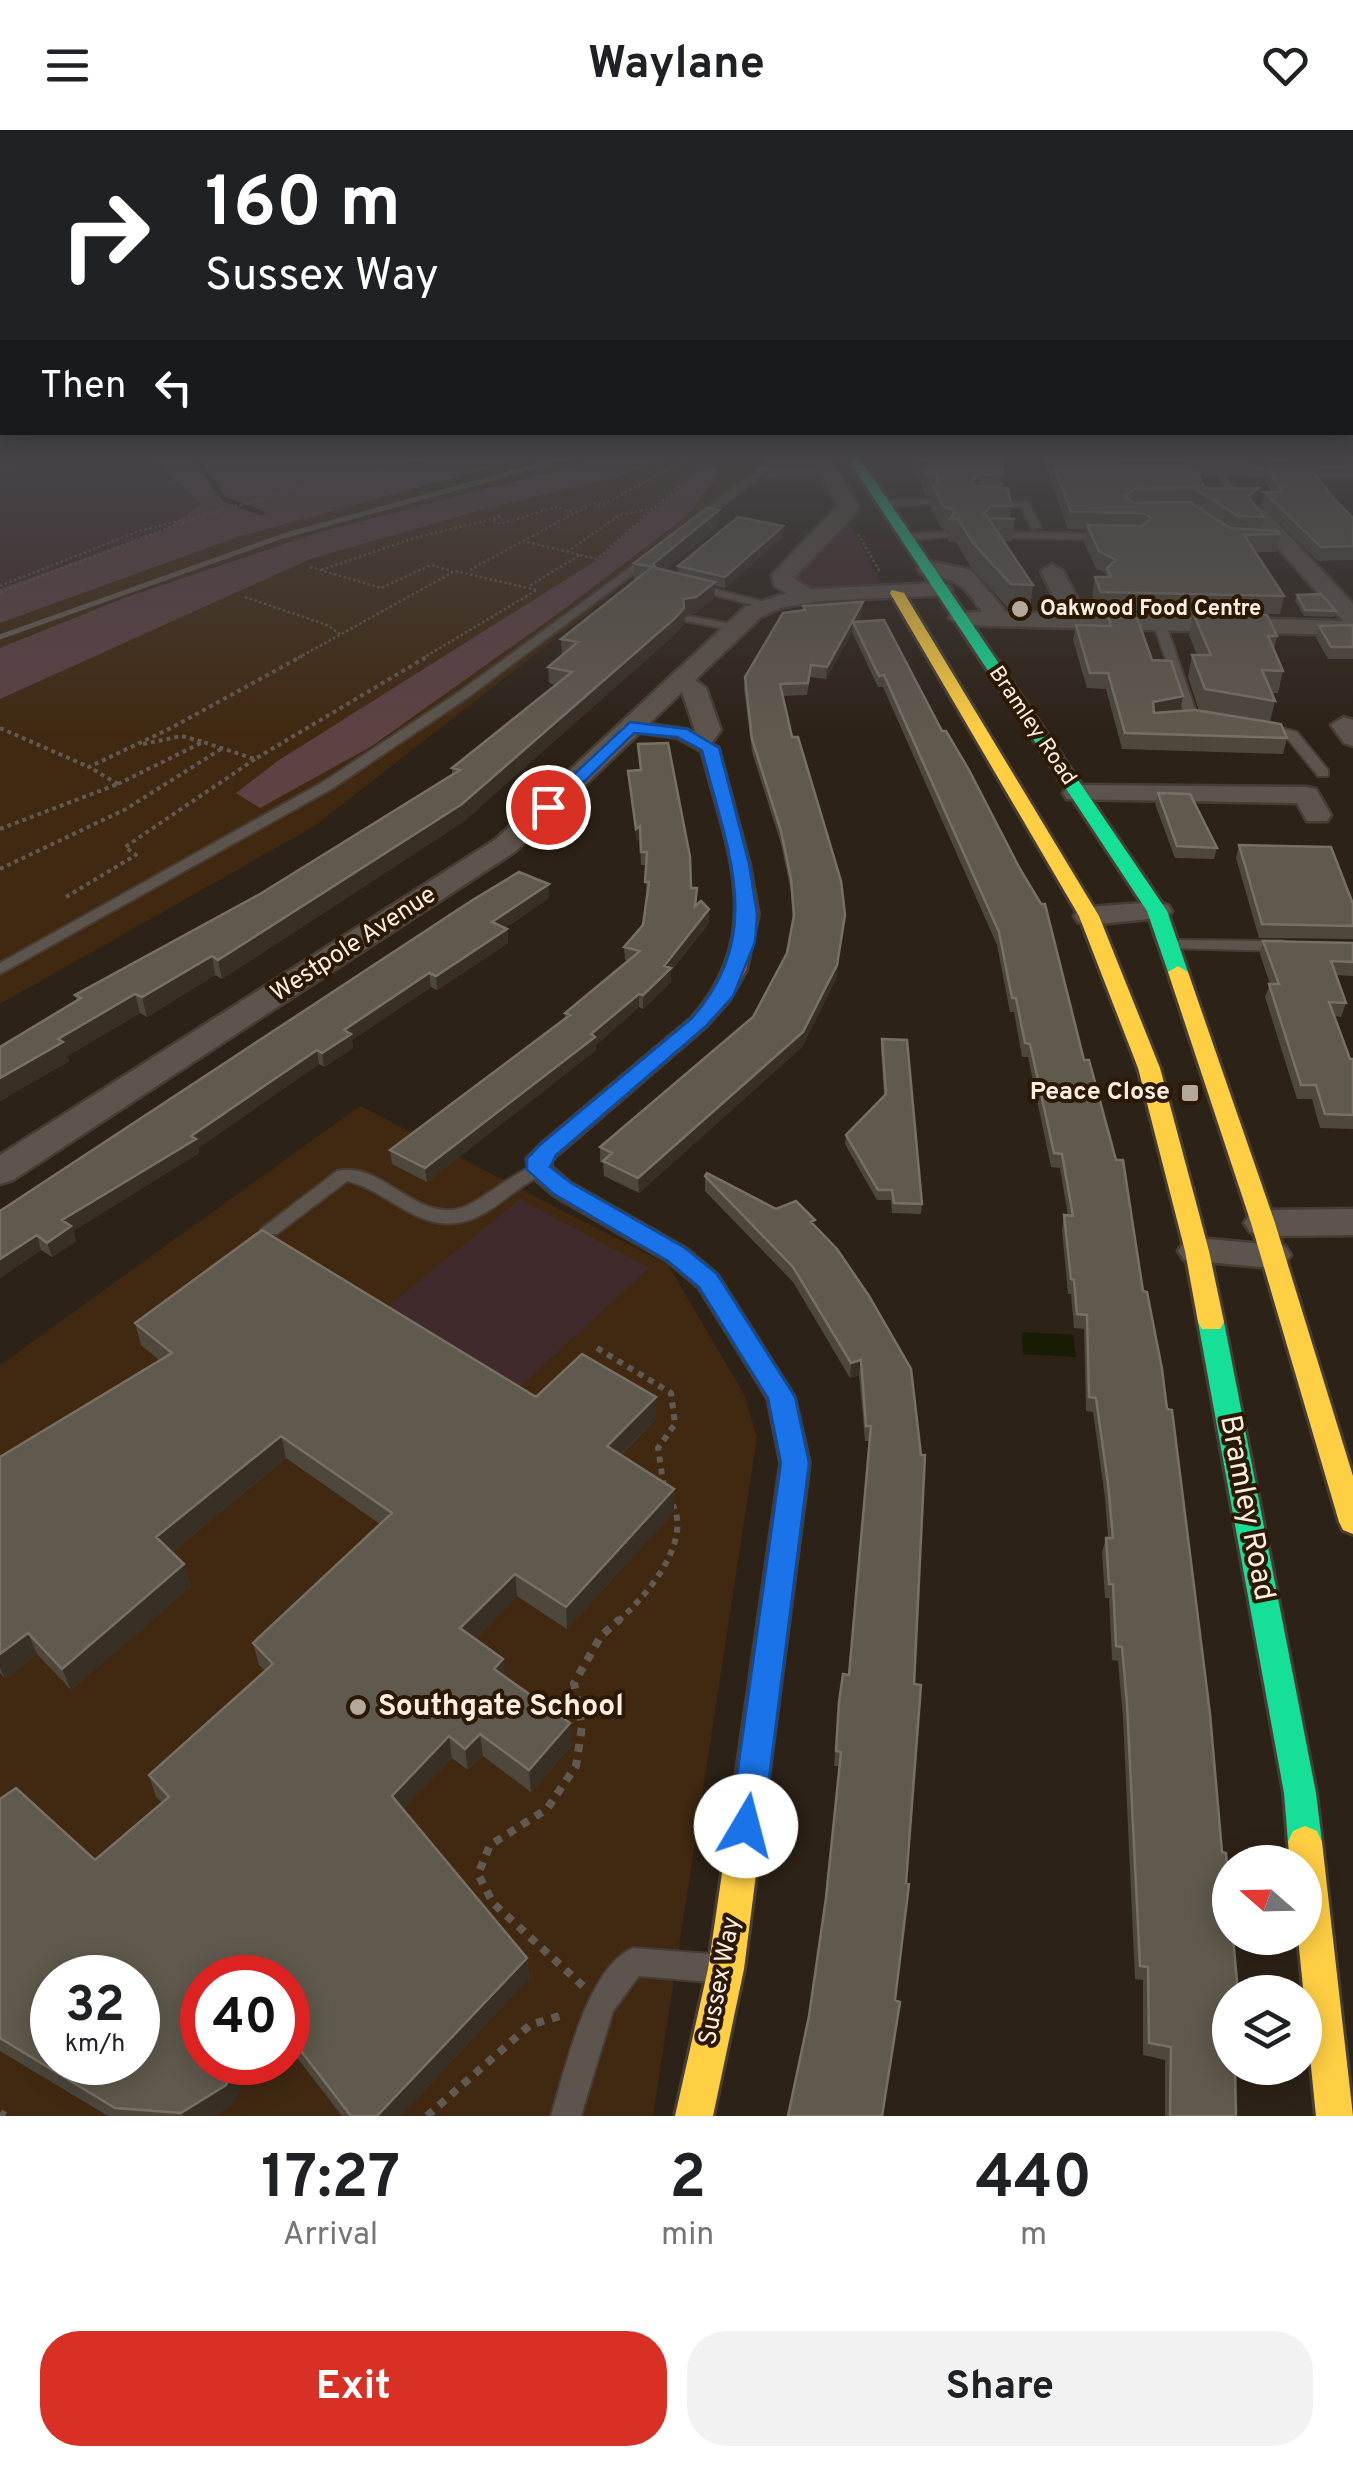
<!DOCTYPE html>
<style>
body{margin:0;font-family:Overpass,sans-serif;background:#f2f2f2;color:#202124;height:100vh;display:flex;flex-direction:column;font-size:38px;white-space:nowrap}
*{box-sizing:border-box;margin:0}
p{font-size:32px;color:#757577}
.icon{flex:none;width:55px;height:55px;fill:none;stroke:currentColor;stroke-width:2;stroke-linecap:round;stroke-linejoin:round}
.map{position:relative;height:1986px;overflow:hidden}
.panel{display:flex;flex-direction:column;background:#fff;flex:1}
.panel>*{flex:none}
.top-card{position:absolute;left:0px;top:0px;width:1355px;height:305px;box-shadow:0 5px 25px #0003;background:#202124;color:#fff;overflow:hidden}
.needle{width:65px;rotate:290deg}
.controls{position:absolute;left:1212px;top:1715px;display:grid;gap:20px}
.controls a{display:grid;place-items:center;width:110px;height:110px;border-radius:50%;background:#fff;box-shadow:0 5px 25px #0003;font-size:50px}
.speed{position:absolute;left:30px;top:1825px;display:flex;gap:20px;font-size:50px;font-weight:700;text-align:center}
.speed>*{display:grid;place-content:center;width:130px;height:130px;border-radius:50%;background:#fff;box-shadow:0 5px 25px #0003;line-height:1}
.speed small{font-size:25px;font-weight:400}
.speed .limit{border:15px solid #d22;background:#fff;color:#111}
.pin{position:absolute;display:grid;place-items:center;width:85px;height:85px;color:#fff;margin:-42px;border:5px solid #fff;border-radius:50%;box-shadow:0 2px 10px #0007}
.me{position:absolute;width:110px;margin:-55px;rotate:8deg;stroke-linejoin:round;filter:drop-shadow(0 0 8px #0008)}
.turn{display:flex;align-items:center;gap:35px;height:210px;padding:0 40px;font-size:45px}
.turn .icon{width:130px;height:130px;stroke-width:2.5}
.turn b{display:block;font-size:70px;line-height:85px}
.then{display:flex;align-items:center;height:95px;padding:0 40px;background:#0003;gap:20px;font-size:38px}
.eta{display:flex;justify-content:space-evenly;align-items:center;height:170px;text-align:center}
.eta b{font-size:60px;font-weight:700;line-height:70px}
.button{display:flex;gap:20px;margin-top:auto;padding:20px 40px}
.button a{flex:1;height:115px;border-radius:40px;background:#d93025;color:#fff;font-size:40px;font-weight:700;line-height:115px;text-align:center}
.button a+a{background:#f2f2f2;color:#202124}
header{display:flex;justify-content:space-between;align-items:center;height:130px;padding:0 40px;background:#fff;font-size:45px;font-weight:700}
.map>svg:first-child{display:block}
.built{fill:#412911;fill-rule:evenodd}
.green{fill:#402a2b}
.forest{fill:#5e4143}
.water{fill:#181c04}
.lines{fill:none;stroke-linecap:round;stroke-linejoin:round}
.stream{stroke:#181c04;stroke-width:5}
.lane-casing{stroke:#473d35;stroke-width:4}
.street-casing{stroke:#473d35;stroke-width:5}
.fast-casing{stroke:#473d35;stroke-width:6}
.slow-casing{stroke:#473d35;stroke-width:6}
.jam-casing{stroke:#473d35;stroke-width:6}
.path-far3{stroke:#625952;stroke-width:2.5;stroke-dasharray:2.5 2.5;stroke-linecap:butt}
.path-far2{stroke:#625952;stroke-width:4;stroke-dasharray:4 4;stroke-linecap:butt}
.path-far1{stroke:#625952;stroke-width:6;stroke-dasharray:6 6;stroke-linecap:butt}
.path{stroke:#625952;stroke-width:8;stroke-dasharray:8 8;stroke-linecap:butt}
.lane{fill:#5d554d;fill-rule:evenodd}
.street{fill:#5d554d;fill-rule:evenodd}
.fast{fill:#16e098;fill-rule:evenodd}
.slow{fill:#ffcf43;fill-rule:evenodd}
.jam{fill:#f24e42;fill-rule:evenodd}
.rail{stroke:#696158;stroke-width:5}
.wall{fill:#4d473c}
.shaded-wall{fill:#383025}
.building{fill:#60594d;stroke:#787065;stroke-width:2.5;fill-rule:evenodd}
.route{fill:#1a73e8;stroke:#114b97;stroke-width:2.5}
.poi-dot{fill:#b4a79b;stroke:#2c1905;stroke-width:4}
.labels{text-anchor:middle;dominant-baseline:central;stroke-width:8;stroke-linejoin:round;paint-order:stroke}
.far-poi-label{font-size:22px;font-weight:bold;fill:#fceee2;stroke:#2c1905;text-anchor:start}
.far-street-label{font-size:22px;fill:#fceee2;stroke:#2c1905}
.street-label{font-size:25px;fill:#fceee2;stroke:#2c1905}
.poi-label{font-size:25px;font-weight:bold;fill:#fceee2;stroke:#2c1905;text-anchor:end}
.near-street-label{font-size:30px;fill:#fceee2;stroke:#2c1905}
.near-poi-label{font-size:30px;font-weight:bold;fill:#fceee2;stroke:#2c1905;text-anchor:start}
</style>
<header><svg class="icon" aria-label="menu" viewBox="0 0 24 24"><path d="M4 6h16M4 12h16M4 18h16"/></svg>Waylane<svg class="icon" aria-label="heart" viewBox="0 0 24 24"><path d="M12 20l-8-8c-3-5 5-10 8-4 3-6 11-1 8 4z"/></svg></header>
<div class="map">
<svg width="1353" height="1986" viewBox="0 0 1353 1986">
<rect width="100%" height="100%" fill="#2d2217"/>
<path class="built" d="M534,326H750L743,330L745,335L753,337L750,340L753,342L766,345L806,326L818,347L760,350L313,697L0,874V493L238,407Z
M360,976L668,1135L744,1264L757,1307L653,1986H0V1235ZM52,1848H138V1932H52ZM202,1848H288V1932H202Z"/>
<path class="green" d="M0,326H505L0,466Z
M845,393L850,394L882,454L809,458L796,451L794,447Z
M520,1069L649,1138L505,1271L372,1189Z"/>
<path class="forest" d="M149,326H534L238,407L0,493V459L166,399L201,374Z
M612,326H665L621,346L485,379L310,429L0,569V518L124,468L320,402Z
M716,337L718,345L688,385L563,480L372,616L260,678L236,663L279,630L597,430L701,338Z"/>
<path class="water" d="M1022,1202L1073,1205L1076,1227L1023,1224Z"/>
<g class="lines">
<path class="stream" d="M194,326L224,369L262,383"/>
<defs>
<path id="lane" d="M776,326H787L697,395H689V391Z
M1215,338H1221L1240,370L1239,372H1231Z
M928,369L932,370V374L885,376L880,373L885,370Z
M988,371L1028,372L1041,397L1032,399L1021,377L984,376V372Z
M944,402L949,405L948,407L907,410L902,407L907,404Z
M990,402L1109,404L1114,407L1109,410L986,407L985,405Z
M653,421L658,424L657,426L467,568L333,658L0,844V833L323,652L459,562Z
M695,454L769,473L771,475L765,478L691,459V455Z
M690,486L736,495L742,498L736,501L686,491V487Z
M1155,490L1165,492L1197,585L1209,587V593L1192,592L1186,588L1153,492Z
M1261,593L1297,602L1328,640V646H1318L1287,608L1256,600V594Z
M1174,810L1283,811L1291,816L1283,821L1169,818L1166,815L1169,812Z
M539,1034L548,1040L545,1044C520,1054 503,1074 479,1086C425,1113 390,1060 347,1051L277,1104H263L261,1099L337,1041C378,1031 409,1082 451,1080C474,1080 509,1043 539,1034Z
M633,1818L710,1824L720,1828L724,1838L720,1848L710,1852L639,1846L613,1881L581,1986H551C565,1941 587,1837 633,1818Z"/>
<path id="street" d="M809,326H828L858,375L854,385L794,448L810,459L941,453L949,455L952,460L949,465L819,471L780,478L761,487L695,550L706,558L721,600L710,615L701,618L688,610L695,600L682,562L516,721L13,1050L0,1054V1025L496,709L745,477L786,463L775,456L772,445L838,375Z
M1152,333L1349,336L1353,337V347L1145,343V335Z
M1258,378L1265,380L1353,474V505L960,495L949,488L952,483L982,482C961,449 956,451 920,443L917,438L928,431L971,440L1006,482L1062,484L1041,441L1052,434L1063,441L1085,484L1343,491L1251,388L1248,384Z
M1344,587L1353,590V616L1344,613L1331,595Z
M1077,655L1306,657L1316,659L1331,685L1327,691H1307L1297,673L1067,669L1063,663L1067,657Z
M1157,772L1168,775L1172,781L1168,787L1089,795L1078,792L1074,786L1078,780L1089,777Z
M1353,1079V1105L1263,1106L1250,1102L1244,1093L1250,1084L1263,1080Z
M1197,1108L1285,1116L1291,1125L1285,1134L1272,1138L1184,1130L1178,1121L1184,1112Z"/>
<path id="fast" d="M846,326H858L1167,781L1188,842L1185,846H1171L1168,842L1147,781Z
M551,1011L562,1018L551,1031V1037L570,1053L686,1119L717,1145L794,1267L809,1333L770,1634L765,1645L754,1649L743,1645L738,1634L781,1333L768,1268L699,1157L668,1131L554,1065L531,1045L527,1029L543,1013Z
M1211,1183L1220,1185L1224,1192L1316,1663L1322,1712L1317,1723L1305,1728L1293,1723L1288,1712L1284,1663L1198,1192L1202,1185Z"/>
<path id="slow" d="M892,460L904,463L1099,786L1160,938L1209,1121L1224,1192L1220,1199H1202L1198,1192L1185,1121L1138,938L1079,786L890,463Z
M1178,836L1188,842L1275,1093L1353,1346V1404L1343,1400L1339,1392L1251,1093L1168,842Z
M754,1619L765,1623L770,1634L744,1839L713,1986H675L708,1839L738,1634L743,1623Z
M1305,1696L1317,1701L1322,1712L1353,1986H1316L1298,1808H1305V1732H1290L1288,1712L1293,1701Z"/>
<path id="jam" d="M630,592L687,600L718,618L749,734L758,784L746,840L729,870L706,896L559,1023L551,1025L540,1018L543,1013L692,888C768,802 727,718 702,621L677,607L624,600L622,597Z"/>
</defs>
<use href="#lane" class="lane-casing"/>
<use href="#street" class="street-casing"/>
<use href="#fast" class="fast-casing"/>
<use href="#slow" class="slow-casing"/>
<use href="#jam" class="jam-casing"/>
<path class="path-far3" d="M493,391L500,394L556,377L573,383
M858,404L880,442
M523,411L593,373L603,375L690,326
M567,422L620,385L655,378
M580,425L597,429L712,326
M310,437L381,458L431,435L452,441
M321,440L414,408L501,387L495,384
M470,440L523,411L580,425L529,456
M0,456L139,401L226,379
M0,462L181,393L299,357L428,326
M245,467L327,495L340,504
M298,528L455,441L537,460L423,528"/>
<path class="path-far2" d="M0,598L89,637
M143,614L182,606L203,612
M118,654L89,637L171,598L302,526
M118,654L203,612L255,629L428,526
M0,699L118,654
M0,739L126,679L221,619
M66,767L136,725L125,717L255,629"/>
<path class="path-far1" d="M597,1218L671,1263L675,1294L658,1318L664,1357
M618,1491C645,1468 692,1413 673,1375"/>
<path class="path" d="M583,1856L493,1773L478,1744L490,1715L547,1679L576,1636L582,1596L574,1553L601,1506L620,1489
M0,1983L5,1986
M427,1986L530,1895L566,1884"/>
<use href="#lane" class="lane"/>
<use href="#street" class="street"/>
<use href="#fast" class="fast"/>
<use href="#slow" class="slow"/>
<use href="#jam" class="jam"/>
<path class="rail" d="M0,507L283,406L573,326"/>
</g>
<path class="wall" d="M764,326H818L817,347L763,349Z
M912,326H999L1004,345L1003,358L1012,376L1010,389H1015L1012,412L1004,411L1033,455L1030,479L1008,478L970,436L956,412H948L949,402L941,398L931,378L932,367L925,365Z
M1042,326H1182L1181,330L1128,329L1255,375L1264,387L1261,400L1280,404L1276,422H1255L1284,466L1280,484L1098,481L1092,465L1095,447H1106V444L1096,438L1084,413L1086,400L1068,399Z
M1251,326H1295L1294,332L1254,331Z
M1343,326H1353V332H1348Z
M1267,336L1333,368L1353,388V430L1318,431L1261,375L1264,362H1271L1264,349Z
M719,380V395L665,440L678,443V436L783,407L725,458L715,456L714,468L696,483L684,485V494L674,505L463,692L222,849L215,845L147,887L140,883L67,926L69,931L0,971V917L77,871L75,865L260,764L452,645V638L555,555L549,553L548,537L562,525L561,509L636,449H634V433Z
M1297,465L1336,481L1334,487L1304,486L1295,471Z
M863,472L862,484L858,492L942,601L1020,739L1230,1938H1237L1235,1942L1236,1986H1165V1930L1143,1925V1850L1135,1849L1123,1588L1118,1531L1112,1530L1109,1468H1105L1102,1422L1106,1408H1108L1105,1368L1093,1282L1086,1281L1084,1199L1074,1198L1071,1164H1068L1062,1100L1064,1085L1068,1086L1060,1038L1051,1037L1028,927H1022L1014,882H1010L997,815L883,557H878L852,502L826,549L810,547L807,565L783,566L792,607L845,785L836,849L802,917L639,1063L604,1046L603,1033L600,1032V1017L753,887L787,823L793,792L791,762L781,714L752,622L744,559L745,547L803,480V476Z
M1193,483L1277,506L1274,520L1283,541L1278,563H1271L1275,571L1270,592L1287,608L1283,624L1122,619L1106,559L1087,558L1073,510L1076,495H1107L1108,487L1152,530L1180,581H1199L1188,547L1192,525H1197L1189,505Z
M1353,495V529H1328L1316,508L1319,496Z
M638,614L696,775L709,779V793L671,841V852L643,879L639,877L596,915V920L427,1052L392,1034L390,1020L565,888V883L628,831L625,830L624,817L643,795L647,765H646L647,735H641L640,709L637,711L629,653L628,641L640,640Z
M1158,663L1217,718L1214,729L1175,728L1155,674Z
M1239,715L1353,774V809L1259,808L1236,728Z
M549,768L505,798L507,799L508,813L437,860L431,857L352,910L353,918L324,937L319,934L198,1018L199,1023L73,1101L76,1111L52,1127L41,1120L0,1148V1081Z
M1263,811L1353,813V846L1336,845L1346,873L1341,887L1334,886L1350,929H1353V999L1320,998L1312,969H1297L1265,867L1270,854L1260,824Z
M882,909L922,1074L921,1084L892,1083L891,1070H877L845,1014L846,1005L884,966L881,919Z
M705,1046L814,1095L911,1239L809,1886L825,1773L839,1636H834L838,1586L849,1544L870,1311H865L859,1245L850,1248L793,1152L705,1061Z
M135,1193L536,1267H656V1289L621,1325L674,1381L567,1499L517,1466L475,1509L505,1547L572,1615L531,1662L483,1626L468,1640L452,1628L403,1679L527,1828L529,1848L400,1986H342L288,1916V1848H202L233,1974L214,1986H108L0,1921V1669L95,1730L163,1673L156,1667L149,1645L265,1541L259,1535L253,1513L380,1394L286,1328L172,1422L191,1456L71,1560L37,1524L5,1549L0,1543V1327L159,1230L141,1215Z"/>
<path class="shaded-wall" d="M980,344L977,366L971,352Z
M1259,358L1256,375L1248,366Z
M719,380V395L653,449V434Z
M783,396V407L725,458V447Z
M715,452L714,468L696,483L684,485V494L674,505L463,692L222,849L218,830L683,469Z
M863,472L862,484L855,496L853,492L852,502L826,549L827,537Z
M1183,566L1180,582L1150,588L1153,572Z
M640,696V709L637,711L636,699Z
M549,754V768L493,806L492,792Z
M709,779V793L671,841V852L643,879V865Z
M845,785L836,849L802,917L639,1063L638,1048Z
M507,799L508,813L437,860L436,846Z
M212,826L215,845L147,887L142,867Z
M429,843L431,857L352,910L353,918L324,937L322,923L344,900Z
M135,864L140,883L67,926L69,931L0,971V948L58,909Z
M639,864V877L596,915V920L427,1052L425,1038Z
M317,920L319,934L198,1018L199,1023L73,1101L76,1111L52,1127L47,1113L62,1090L191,1006Z
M37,1105L41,1120L0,1148V1129Z
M861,1230L859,1245L850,1248L851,1233Z
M656,1267V1289L607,1338V1316Z
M281,1306L286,1328L163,1429L156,1407Z
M674,1359V1381L567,1499L566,1477Z
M184,1434L191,1456L71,1560L62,1539Z
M515,1444L517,1466L464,1520L460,1498Z
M28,1503L37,1524L5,1549L0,1537V1524Z
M503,1529L506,1550L494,1539Z
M570,1593L572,1615L531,1662L529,1640Z
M480,1604L483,1626L468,1640L465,1619Z
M449,1606L452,1628L396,1687L392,1666Z
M527,1828L529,1848L400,1986H377Z
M238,1932H255L233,1974L214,1986H183L181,1983Z"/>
<path class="building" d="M921,326H999L1004,345L980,344L971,352L975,356L1007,358L1012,376H991L984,384L989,388L1015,389L988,388L1033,455L1011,454L973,413L958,389H950L955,381L943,376L933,356L938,352L937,346L927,343Z
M1050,326H1119V329L1192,331L1205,358H1259L1248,366L1264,387L1238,386L1193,358L1134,359L1125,367L1134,373L1190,372L1230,398L1277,401L1280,404L1244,405L1284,466L1101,462L1095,447H1111L1107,438L1116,430L1099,421L1087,395L1142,396L1151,388L1142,383L1071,382Z
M1267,336L1310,337L1333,368L1353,388V416L1321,417L1264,362H1282Z
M707,378L719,380L653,434L656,438L715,452L696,467L683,469L684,478L674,489L462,674L218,830L212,826L142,867L135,864L58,909L63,912L0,948V917L81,868L75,865L260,764L460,640L452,638L572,542L548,537L578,512L561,509L652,437L634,433Z
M738,387L783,396L725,447L678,436Z
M1321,464L1336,481L1305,480L1297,465Z
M863,472L827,537L811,535L808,553L780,554L792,607H798L841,751L845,785L837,835L803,902L638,1048L603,1031L612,1023L600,1017L753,887L787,823L794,785L791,749L781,701L752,609L745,547L783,483L805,480L803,476Z
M1193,483L1267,485L1277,506H1268L1283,541L1262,540L1275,571L1205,559L1192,525H1211Z
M1108,487L1137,488L1152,530L1171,531L1183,566L1153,572L1154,583L1195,580L1281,594L1287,608L1125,603L1108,543H1090L1076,495L1111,496Z
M884,490L942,601H946L969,640L1020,739L1041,774H1045L1084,930H1089L1116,1030H1123L1143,1161L1147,1162L1162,1239L1167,1279L1172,1280L1210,1584L1222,1722L1226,1723L1230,1770V1808H1233L1238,1862H1230V1938H1235L1236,1986H1170L1171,1917L1149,1913L1148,1837L1140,1836L1127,1574L1122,1517L1116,1516L1113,1454H1109L1106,1408H1113L1108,1354L1096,1268L1089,1267L1087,1185L1077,1184L1074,1150L1071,1149L1064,1085L1073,1086L1062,1024L1054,1023L1030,914L1025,913L1016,868H1012L999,802L884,545L879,546L853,492Z
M1353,495V517H1331L1319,496Z
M668,613L690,727L691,758H697L695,776L701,771L709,779L664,836L671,838L643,865L639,864L591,904L595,907L425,1038L390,1020L570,885L565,883L640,821L624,817L643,795L649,752H645L647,722H641L640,696L636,699L628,641L641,640L638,614Z
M1158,663L1190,664L1217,718L1177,716Z
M1239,715L1331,717L1353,774V796L1262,794Z
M519,742L549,754L492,792L507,799L436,846L429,843L344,900L351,904L322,923L317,920L191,1006L196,1009L62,1090L71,1096L47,1113L37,1105L0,1129V1081L471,771Z
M1263,811L1353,813V832L1331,831L1346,873L1329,872L1350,929H1353V985L1325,984L1316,955H1301L1269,854H1279Z
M882,909L907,910L922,1074L894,1073L892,1060H878L846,1005L886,964Z
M707,1043L776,1079L796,1071L815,1090L811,1092L837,1119L869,1166L911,1239L921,1325H925L914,1554L921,1555L906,1753L909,1754L895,1870L900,1872L882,1986H788L809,1886L826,1768L841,1622L836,1621L839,1572L843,1544L849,1545L871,1296H866L861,1230L851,1233L793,1137L705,1046Z
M262,1100L536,1267L582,1224L656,1267L607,1316L674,1359L566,1477L515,1444L460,1498L503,1529L494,1539L570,1593L529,1640L480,1604L465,1619L449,1606L392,1666L527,1828L377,1986H351L288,1904V1848H202V1932H238L226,1955L181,1983L115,1978L0,1908V1669L16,1658L95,1730L169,1667L149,1645L273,1534L253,1513L392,1383L281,1306L156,1407L184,1434L62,1539L28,1503L0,1524V1327L172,1223L135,1193ZM52,1848H138V1932H52Z"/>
<linearGradient id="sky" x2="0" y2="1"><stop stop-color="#19130d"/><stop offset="0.54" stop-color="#464447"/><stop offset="1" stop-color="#464447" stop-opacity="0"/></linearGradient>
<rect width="1353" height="604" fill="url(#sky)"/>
<path class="route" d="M630,592L687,599L719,618L749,734L757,784L755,812L733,866L706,896L556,1025L550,1037L571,1053L685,1118L717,1144L795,1267L809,1333L763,1696L758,1708L746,1712L735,1708L730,1696L781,1333L768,1268L699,1157L668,1131L554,1064L527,1040V1029L540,1015L692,888C768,804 726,717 702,620L677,607L634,603L554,681L548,682L539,677Z"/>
<g class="poi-dot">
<circle cx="1020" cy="479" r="10"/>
<rect x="1180" y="953" width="20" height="20" rx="5"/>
<circle cx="358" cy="1577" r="10"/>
</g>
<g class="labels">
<g class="far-poi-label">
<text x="1040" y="479">Oakwood Food Centre</text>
</g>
<g class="far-street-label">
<text transform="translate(1032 596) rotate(56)">Bramley Road</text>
</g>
<g class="street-label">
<text transform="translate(354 815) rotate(-33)">Westpole Avenue</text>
<text transform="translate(721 1851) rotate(-79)">Sussex Way</text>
</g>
<g class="poi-label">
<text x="1170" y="963">Peace Close</text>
</g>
<g class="near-street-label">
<text transform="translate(1246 1378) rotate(79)">Bramley Road</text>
</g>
<g class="near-poi-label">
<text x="378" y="1577">Southgate School</text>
</g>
</g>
</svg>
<div class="controls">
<a><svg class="needle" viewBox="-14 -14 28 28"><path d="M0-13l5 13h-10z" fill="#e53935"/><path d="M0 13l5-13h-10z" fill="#757577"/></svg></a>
<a><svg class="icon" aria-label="layers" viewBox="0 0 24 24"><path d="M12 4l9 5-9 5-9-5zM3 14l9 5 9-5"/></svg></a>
</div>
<div class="speed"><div>32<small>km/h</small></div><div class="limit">40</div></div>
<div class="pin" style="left:548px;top:677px;background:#d93025"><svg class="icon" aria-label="arrive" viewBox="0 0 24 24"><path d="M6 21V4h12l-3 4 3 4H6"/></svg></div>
<svg class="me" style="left:746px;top:1696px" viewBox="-20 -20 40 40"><circle r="19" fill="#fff"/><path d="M0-13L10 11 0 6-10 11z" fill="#1a73e8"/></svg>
<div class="top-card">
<div class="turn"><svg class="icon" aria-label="right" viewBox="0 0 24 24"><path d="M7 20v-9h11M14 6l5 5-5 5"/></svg><div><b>160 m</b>Sussex Way</div></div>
<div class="then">Then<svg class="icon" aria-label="left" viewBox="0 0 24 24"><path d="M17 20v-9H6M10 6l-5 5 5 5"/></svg></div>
</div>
</div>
<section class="panel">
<div class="eta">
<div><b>17:27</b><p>Arrival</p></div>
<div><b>2</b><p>min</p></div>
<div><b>440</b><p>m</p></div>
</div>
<div class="button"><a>Exit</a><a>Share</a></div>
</section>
